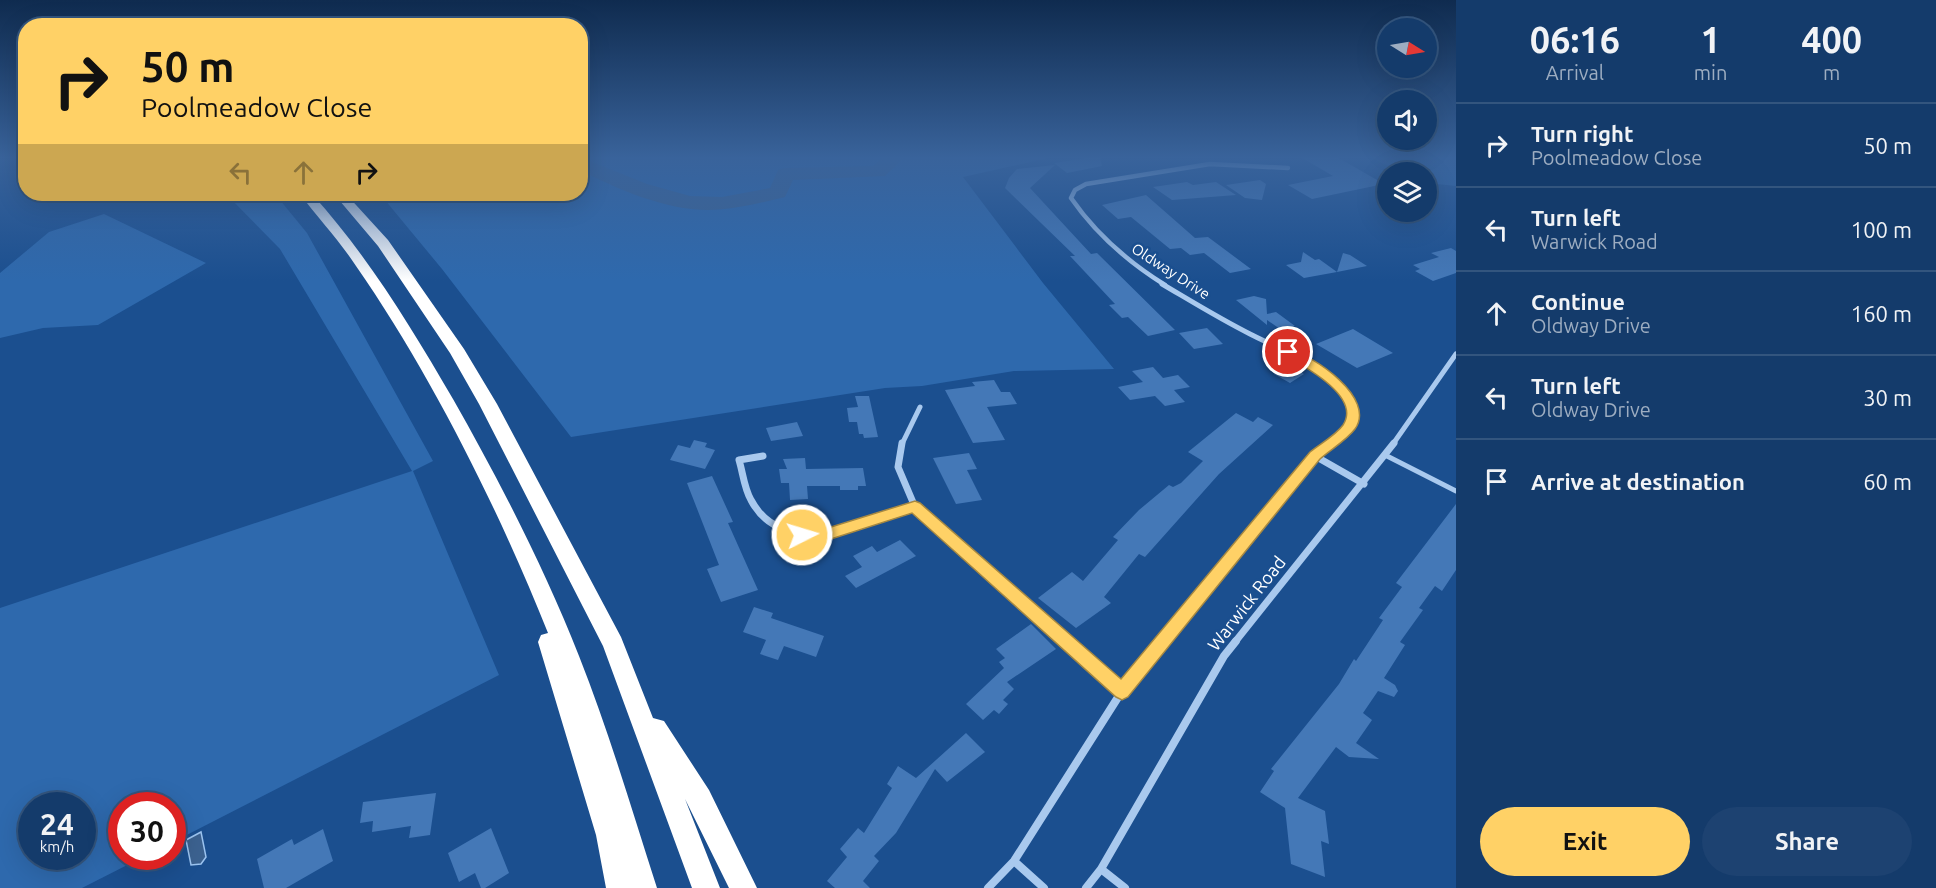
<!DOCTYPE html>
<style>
body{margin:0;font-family:Ubuntu,sans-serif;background:#1d4271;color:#f1f3f6;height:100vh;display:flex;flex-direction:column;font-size:22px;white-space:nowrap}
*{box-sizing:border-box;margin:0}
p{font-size:20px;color:#9dadc1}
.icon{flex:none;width:33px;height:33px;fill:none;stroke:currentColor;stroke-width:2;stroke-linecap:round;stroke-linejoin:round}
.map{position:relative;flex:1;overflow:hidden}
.sheet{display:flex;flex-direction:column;background:#143b6b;width:480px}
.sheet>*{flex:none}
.banner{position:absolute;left:18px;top:18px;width:570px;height:183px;border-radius:24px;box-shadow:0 6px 24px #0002,0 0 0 2px #33557e;background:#ffd166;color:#111;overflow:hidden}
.needle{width:39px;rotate:101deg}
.tools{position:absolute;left:1377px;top:18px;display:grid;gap:12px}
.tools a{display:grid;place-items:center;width:60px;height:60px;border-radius:50%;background:#143b6b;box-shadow:0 6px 24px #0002,0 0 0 2px #33557e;font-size:30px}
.speed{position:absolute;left:18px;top:792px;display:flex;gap:12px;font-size:30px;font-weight:700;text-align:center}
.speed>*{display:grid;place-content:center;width:78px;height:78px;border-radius:50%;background:#143b6b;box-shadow:0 6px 24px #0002,0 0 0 2px #33557e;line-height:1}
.speed small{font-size:15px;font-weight:400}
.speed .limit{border:9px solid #d22;background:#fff;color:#111}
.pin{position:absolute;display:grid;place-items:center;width:51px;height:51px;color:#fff;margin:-26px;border:3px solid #fff;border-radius:50%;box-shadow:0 2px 6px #0007}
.me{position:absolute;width:66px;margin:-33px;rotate:85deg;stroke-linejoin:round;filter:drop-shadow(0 0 4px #0008)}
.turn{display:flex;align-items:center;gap:21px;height:126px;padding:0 24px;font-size:27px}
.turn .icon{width:78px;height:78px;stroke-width:2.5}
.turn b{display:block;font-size:42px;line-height:51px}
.lanes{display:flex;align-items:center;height:57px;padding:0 24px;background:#0003;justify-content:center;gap:30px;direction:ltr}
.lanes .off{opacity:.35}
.eta{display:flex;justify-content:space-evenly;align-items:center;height:102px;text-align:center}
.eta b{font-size:36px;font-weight:600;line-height:42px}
.cta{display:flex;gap:12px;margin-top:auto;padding:12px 24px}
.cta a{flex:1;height:69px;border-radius:36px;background:#ffd166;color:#111;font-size:24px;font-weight:600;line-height:69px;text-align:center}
.cta a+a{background:#1d4271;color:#f1f3f6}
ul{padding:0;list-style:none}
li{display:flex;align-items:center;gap:18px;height:84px;padding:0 24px;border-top:2px solid #33557e}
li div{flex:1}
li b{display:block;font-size:22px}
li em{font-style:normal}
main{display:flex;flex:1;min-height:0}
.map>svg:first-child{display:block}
.green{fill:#2e69ad;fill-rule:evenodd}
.water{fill:#3c6290;stroke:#9cc4f0;stroke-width:1.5}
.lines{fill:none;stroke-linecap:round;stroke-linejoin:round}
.river{fill:#3c6290;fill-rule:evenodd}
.building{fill:#4478b7}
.lane{stroke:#a9c9ee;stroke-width:5}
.street-far3{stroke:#a9c9ee;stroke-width:4.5}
.street-far2{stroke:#a9c9ee;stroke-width:5}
.street-far1{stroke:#a9c9ee;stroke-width:7}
.street{stroke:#a9c9ee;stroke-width:8}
.highway{fill:#fff;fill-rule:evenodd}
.route{fill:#ffd166;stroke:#a68842;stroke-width:1.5}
.labels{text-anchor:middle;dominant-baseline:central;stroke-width:5;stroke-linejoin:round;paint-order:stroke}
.street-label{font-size:15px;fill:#fff;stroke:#1b4f8f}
.near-street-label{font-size:18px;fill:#fff;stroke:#1b4f8f}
</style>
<main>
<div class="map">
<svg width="1456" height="888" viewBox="0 0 1456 888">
<rect width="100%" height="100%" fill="#1b4f8f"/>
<path class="green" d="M581,156H1057L963,177L1043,283L1114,369L1014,371L922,386L885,388L571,437L442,269L380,194H580Z
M1367,156H1456V186L1427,183L1426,172H1402Z
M226,194H275L307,233L433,461L413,471L499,675L173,842L172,806H122V856L143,857L82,888H0V608L412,471L280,249ZM32,806H82V856H32Z
M104,214L206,263L98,325L43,328L0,338V273L49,232Z"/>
<path class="water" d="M201,832L206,857L201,864L191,865L186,840Z"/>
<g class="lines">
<path class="river" d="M885,156H906L885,176L793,180L785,197C761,203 733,210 708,210C665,210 617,189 580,170V157L647,184L690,196L722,197L770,188L778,170L785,168L873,166Z"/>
</g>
<path class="building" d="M1100,156L1102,166L1067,173L1054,163Z
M1299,156L1337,157L1384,184L1312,199L1288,185L1333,176Z
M1055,165L1030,188L1091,254L1097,253L1175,330L1148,336L1128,317L1122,318L1109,305L1115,304L1070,256H1075L1005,188L1009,178L1017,169Z
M1260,180L1266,184L1262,200L1245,198L1226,185Z
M1187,182L1193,185L1216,182L1236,195L1172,200L1153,187Z
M1146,195L1195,238L1208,237L1251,269L1230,273L1204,253L1190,255L1181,248L1170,249L1131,217L1118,219L1102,205Z
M1451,248L1456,251V273L1433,281L1415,271L1420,269L1413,265L1439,257L1431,253Z
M1303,252L1315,260L1319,259L1337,272L1304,278L1286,265L1301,262Z
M1343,253L1350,255L1367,266L1337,272Z
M1254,296L1266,299L1267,314L1276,312L1295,326L1280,329L1267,320V325L1236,300Z
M1207,328L1223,344L1194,349L1179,333Z
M1353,329L1393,353L1357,368L1316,344Z
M1288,365L1304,374L1290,383L1274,374Z
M1153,367L1163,378L1178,375L1190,387L1174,390L1185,402L1165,406L1155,396L1130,400L1118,387L1143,382L1132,371Z
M994,380L1001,392H1010L1017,404L987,407L1005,440L973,443L945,390L975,386L972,382Z
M855,396H869L878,437L864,438L863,434H859L857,422H849L847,408L858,407Z
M1236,413L1253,422L1258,417L1273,425L1219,474L1145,557L1139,554L1104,597L1111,603L1076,628L1038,598L1072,572L1083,581L1118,540L1113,537L1139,510L1169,485L1173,487L1181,483L1203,461L1188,452Z
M797,422L803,436L771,441L766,428Z
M694,440L707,443L705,447L715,450L705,469L670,460L678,445L690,448Z
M969,453L977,469L967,470L982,500L956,504L933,458Z
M805,458L806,469L863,468L866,486H858V490H840V486H807L808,499L790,500L789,483H781L779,469H787L783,459Z
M712,476L733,522L728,523L758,590L721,602L707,569L719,565L687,483Z
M1456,504V570L1442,591L1435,586L1419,608L1423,610L1400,642L1405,645L1384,678L1395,685L1398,691L1394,697L1378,691L1363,713L1372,720L1356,743L1379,759L1349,757L1336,747L1298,798L1325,811L1329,844L1321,841L1325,877L1291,864L1285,808L1260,792L1274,771L1271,769L1339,684L1354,659L1356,661L1383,620L1379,618L1402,587L1396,583Z
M900,540L916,556L856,588L845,576L862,567L853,556L872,546L877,552Z
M754,607L773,613L771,618L824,636L816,657L784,646L778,660L760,654L766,640L743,632Z
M1031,624L1056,649L1007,682L1014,689L1003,700L1008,704L999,714L994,710L983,720L966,704L1004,668L999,662L1005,658L996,649Z
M966,733L985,752L947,782L935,769L896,833L874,856L879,861L863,881L870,888H835L827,881L847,857L840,849L858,828L864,833L892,788L887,784L898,766L916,778Z
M436,793L430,835L409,838L411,826L372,832L373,821L360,823L363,802Z
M491,828L509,873L485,888H481L475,873L459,882L448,853Z
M323,829L333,861L286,888H264L257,859L292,839L294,845Z"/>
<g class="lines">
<path class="lane" d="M1385,455L1456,491"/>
<path class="street-far3" d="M1165,285C1128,262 1096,234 1071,198L1075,190L1086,184L1210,164L1288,168"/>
<path class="street-far2" d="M1162,284C1191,301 1220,319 1250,334C1286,353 1399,392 1331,444
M902,444L920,407
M1393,444L1456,354"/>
<path class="street-far1" d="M902,443L898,467L915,507
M1333,443L1315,456L1364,484
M763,456L739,460C743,473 744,488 751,500C783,561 867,523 915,507L1067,642
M1162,642L1315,456
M1235,642L1394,443"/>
<path class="street" d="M1066,641L1122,691
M1014,861L1044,888
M1101,869L1125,888
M988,888L1014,861L1122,691L1163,641
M1086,888L1101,869L1224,656L1236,641"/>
<path class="highway" d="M300,194H312C368,256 411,327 453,399C500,482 544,567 579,656C609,732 632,810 657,888H606L596,835L538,642L541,635L548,633C499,510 431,374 356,266C339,240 318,218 300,194Z
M334,194H346L388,240L464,349L497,404L621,637L653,718L664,721L709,790L757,888H729L685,799L720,888H692L603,646L479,404L450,353L378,246Z"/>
</g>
<linearGradient id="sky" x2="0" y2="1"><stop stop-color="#0f2b4f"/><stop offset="0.56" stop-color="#39639b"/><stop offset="1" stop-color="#39639b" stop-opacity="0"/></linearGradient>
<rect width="1456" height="281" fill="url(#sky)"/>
<path class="route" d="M1288,349C1313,355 1377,398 1355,429C1347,440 1330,450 1320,459L1128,697L1122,700L1116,697L912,513L831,539L802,541L794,535L802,529L831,527L915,501L920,503L1121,679L1310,452C1320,444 1336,435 1343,425C1362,396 1302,365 1284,355L1282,352Z"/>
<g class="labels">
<g class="street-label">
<text transform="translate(1171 271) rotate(33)">Oldway Drive</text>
</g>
<g class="near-street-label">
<text transform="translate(1246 603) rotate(-52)">Warwick Road</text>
</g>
</g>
</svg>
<div class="tools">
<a><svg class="needle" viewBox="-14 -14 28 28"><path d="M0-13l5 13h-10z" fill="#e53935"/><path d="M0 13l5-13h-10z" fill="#9dadc1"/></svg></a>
<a><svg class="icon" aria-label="sound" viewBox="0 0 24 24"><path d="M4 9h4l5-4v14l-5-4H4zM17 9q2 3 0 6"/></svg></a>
<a><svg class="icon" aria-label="layers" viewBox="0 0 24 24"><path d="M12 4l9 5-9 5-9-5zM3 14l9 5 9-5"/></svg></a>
</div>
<div class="speed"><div>24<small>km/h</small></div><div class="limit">30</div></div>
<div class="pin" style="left:1288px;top:352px;background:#d93025"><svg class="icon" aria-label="arrive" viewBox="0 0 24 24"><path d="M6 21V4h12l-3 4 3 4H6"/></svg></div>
<svg class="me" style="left:802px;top:535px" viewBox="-20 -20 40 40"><circle r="17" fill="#ffd166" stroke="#fff" stroke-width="3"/><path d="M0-11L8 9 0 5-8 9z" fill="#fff"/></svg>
<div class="banner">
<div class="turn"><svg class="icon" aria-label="right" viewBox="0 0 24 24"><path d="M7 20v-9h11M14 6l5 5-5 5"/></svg><div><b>50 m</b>Poolmeadow Close</div></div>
<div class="lanes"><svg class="icon off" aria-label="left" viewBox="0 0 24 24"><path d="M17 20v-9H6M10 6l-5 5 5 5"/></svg><svg class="icon off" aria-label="ahead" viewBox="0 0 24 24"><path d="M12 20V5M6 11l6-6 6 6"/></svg><svg class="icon" aria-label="right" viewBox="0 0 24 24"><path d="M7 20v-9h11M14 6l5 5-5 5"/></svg></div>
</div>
</div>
<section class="sheet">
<div class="eta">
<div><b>06:16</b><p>Arrival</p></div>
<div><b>1</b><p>min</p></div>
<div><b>400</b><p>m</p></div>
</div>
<ul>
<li><svg class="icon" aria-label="right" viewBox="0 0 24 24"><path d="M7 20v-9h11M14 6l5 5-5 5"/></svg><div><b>Turn right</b><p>Poolmeadow Close</p></div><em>50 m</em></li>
<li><svg class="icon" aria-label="left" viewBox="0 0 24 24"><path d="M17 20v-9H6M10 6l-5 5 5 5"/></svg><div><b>Turn left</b><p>Warwick Road</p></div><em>100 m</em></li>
<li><svg class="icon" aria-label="ahead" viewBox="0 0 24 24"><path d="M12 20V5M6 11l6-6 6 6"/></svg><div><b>Continue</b><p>Oldway Drive</p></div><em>160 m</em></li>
<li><svg class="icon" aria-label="left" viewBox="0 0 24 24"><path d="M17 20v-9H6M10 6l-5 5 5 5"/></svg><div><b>Turn left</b><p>Oldway Drive</p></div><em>30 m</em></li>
<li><svg class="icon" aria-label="arrive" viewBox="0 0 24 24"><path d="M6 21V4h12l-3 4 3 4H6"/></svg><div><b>Arrive at destination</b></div><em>60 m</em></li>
</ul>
<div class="cta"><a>Exit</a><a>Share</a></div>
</section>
</main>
